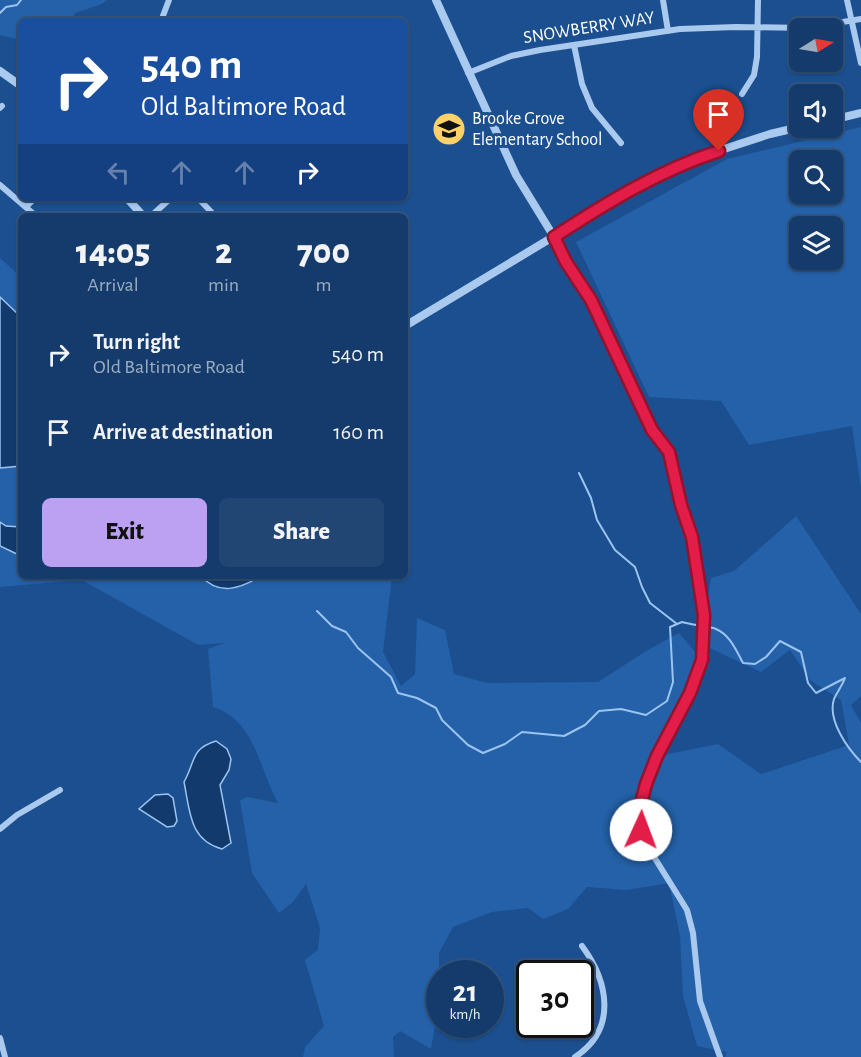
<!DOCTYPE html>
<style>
body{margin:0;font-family:"Alegreya Sans",sans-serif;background:#214673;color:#f1f3f6;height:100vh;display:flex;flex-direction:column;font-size:22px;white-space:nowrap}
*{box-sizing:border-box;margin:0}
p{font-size:20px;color:#9dadc1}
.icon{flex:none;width:33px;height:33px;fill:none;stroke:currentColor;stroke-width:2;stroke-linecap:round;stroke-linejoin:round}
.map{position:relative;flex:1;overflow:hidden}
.side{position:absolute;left:18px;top:213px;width:390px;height:366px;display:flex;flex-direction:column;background:#143b6b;border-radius:9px;box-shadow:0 2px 4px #0004,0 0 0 2px #33557e}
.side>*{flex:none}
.guide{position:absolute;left:18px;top:18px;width:390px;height:183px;border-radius:9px;box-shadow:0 2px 4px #0004,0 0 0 2px #33557e;background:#1a4fa0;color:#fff;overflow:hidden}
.needle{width:39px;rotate:79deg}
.controls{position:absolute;left:789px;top:18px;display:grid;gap:12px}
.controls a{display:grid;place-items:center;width:54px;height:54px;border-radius:9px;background:#143b6b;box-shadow:0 2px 4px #0004,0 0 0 2px #33557e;font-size:30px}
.speed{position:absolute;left:426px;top:960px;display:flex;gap:12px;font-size:30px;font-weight:700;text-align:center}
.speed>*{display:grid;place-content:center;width:78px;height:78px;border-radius:50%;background:#143b6b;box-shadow:0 2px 4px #0004,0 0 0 2px #33557e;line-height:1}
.speed small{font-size:15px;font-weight:400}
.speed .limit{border:3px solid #111;border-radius:9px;background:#fff;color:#111}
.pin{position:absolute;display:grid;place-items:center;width:51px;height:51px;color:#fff;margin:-62px -26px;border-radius:50% 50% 50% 0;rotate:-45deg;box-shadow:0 0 6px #0007}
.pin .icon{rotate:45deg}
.me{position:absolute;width:66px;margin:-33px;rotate:2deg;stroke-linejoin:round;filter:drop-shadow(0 0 4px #0008)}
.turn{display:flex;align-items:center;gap:21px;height:126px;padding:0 24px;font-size:27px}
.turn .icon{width:78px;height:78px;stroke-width:2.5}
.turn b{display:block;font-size:42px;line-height:51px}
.lanes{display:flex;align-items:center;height:57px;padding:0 24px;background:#0003;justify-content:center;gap:30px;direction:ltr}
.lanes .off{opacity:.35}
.eta{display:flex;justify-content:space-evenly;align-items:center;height:102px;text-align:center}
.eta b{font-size:36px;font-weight:800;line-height:42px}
.cta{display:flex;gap:12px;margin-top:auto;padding:12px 24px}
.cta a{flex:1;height:69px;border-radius:9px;background:#bca0f2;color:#111;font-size:24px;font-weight:800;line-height:69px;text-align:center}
.cta a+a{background:#214673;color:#f1f3f6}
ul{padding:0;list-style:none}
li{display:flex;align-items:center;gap:18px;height:78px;padding:0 24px}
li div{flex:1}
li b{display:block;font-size:22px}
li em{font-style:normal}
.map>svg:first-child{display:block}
.green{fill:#2461a8;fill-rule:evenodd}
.water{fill:#123a6d;stroke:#9cc4f0;stroke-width:1.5}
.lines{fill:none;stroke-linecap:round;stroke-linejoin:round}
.stream{stroke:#9cc4f0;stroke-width:2}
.minor{stroke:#a9c9ee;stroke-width:6}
.tertiary{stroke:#a9c9ee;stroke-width:8}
.route-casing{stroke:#92132f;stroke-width:15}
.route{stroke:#e11d48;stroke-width:10}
.labels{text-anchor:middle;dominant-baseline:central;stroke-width:6;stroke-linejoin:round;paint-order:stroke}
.street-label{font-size:18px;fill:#fff;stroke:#1b4f8f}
.poi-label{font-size:18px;fill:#fff;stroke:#1b4f8f;text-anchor:start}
</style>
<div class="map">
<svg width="861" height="1057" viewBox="0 0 861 1057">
<rect width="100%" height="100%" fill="#1b4f8f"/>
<path class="green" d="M0,0H107L102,4L75,13L70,21H21V40L0,35Z
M861,127V488L852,426L749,445L721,401L649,397L576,242L727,159ZM832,160V194H800V160ZM832,226V260H800V226Z
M0,258L21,277V576H392L383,652L401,686L415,674L417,618L445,630L454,674L487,683L598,682L646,651L679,633L702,660L658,756L718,744L761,774L849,745L841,700L811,681L790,650L761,672L703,645L704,615L711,578L734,571L796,516L861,614V696L851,705L861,723V1057H725L727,1052L697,1046L683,996L680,936L669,883L627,890L587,887L568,909L543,919L528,908L492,912L453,927L439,953V1002L431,1049L400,1031L393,1037L394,1057H303L305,1047L324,1026L305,960L318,950L320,928L306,884L293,902L279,913L252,873L240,800L248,797L278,803C258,767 256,721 213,707L208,649L224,643L198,645L82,580L0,587Z"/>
<path class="water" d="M0,297L21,317V466L0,468Z
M0,522L6,526L21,527V556L0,546Z
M201,576H261C240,589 219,596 201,576Z
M216,741L227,749L231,759L229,770L220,785L231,843L222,849C189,840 190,811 184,782C196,761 190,749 216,741Z
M168,794L173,798L177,821L174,826L167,827L139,809L155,795Z"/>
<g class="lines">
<path class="stream" d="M0,13L6,7L17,5L21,0
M579,473L591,498L597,520L615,550L635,567L642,587L650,603L677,624
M317,611L332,626L346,632L358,648L391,677L398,693L417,698L436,708L442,720L468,745L483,753L505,744L522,732L564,736L585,725L599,711L621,709L646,715L667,701L673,682L670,627L682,622C692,625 708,626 716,629C730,635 736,650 743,663L755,664L766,657L780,641L801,652L808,683L816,693L845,678C842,686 837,692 834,699C827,720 848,749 861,762"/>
<path class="minor" d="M663,0L668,31
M847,0L861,63
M161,21L169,0
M574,45L582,84L592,108L621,143
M468,73L511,56L540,50L680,29L736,27L806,28L861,19
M742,94L754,75L757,57L758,0
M0,108L2,106
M0,185L36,216
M198,198L215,216
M27,206L35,198
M151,216L171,198
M554,237L566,262L591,300L652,430L669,451L681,505L692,537L704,615L702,660L683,708L657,756L639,811L641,830L651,852L687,910L693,933L700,1001L720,1057
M0,829L17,815L60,790
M0,1038L5,1057
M575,1057C618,1029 608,981 582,946"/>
<path class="tertiary" d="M436,0L516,175L554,237
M0,71L21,86
M832,120L861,113
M127,198L143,216
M405,326L641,184L684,162L770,134L800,127"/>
</g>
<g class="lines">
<defs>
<path id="route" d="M641,830L639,811L646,784L657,756L690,693L702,660L704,615L692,537L681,505L669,452L652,430L591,300L566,262L554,237C606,203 660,170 719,151"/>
</defs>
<use href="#route" class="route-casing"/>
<use href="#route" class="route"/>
</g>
<defs>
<symbol id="school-disc" viewBox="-11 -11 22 22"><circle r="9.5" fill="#ffd166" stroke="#1b4f8f"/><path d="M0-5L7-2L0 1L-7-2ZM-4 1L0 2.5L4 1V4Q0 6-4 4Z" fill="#111"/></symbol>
</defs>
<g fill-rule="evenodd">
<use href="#school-disc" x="430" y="110" width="38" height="38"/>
</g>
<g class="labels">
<g class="street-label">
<text transform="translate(589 28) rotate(-9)">SNOWBERRY WAY</text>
</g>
<g class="poi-label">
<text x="472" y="119">Brooke Grove<tspan x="472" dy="21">Elementary School</tspan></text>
</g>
</g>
</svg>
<div class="controls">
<a><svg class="needle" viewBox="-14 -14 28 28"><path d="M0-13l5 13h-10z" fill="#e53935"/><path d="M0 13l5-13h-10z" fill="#9dadc1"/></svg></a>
<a><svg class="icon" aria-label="sound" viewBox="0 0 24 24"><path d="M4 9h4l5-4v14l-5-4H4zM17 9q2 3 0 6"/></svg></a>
<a><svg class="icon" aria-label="search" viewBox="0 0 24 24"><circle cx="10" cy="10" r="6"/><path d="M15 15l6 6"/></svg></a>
<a><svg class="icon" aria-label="layers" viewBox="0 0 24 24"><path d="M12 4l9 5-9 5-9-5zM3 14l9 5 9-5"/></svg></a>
</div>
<div class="speed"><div>21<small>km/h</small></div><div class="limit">30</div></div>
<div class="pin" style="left:719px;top:151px;background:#d93025"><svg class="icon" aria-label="arrive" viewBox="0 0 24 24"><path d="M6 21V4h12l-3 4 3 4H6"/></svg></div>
<svg class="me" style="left:641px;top:830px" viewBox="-20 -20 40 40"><circle r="19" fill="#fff"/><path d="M0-13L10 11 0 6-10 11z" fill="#e11d48"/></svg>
<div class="guide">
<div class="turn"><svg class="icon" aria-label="right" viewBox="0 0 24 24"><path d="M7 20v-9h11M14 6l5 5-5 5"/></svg><div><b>540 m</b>Old Baltimore Road</div></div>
<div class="lanes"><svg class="icon off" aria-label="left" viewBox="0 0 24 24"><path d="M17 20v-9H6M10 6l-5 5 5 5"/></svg><svg class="icon off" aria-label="ahead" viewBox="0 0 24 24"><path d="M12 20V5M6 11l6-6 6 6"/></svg><svg class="icon off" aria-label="ahead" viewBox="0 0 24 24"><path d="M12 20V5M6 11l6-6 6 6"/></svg><svg class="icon" aria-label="right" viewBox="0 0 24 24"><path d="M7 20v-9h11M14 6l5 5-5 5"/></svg></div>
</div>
<section class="side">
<div class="eta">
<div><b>14:05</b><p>Arrival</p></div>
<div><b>2</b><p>min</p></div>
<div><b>700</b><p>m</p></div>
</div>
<ul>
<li><svg class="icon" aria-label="right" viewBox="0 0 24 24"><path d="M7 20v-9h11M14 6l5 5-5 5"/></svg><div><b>Turn right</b><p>Old Baltimore Road</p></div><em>540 m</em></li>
<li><svg class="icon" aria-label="arrive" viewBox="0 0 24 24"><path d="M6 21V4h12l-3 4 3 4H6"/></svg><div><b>Arrive at destination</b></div><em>160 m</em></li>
</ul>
<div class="cta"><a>Exit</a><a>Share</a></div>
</section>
</div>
